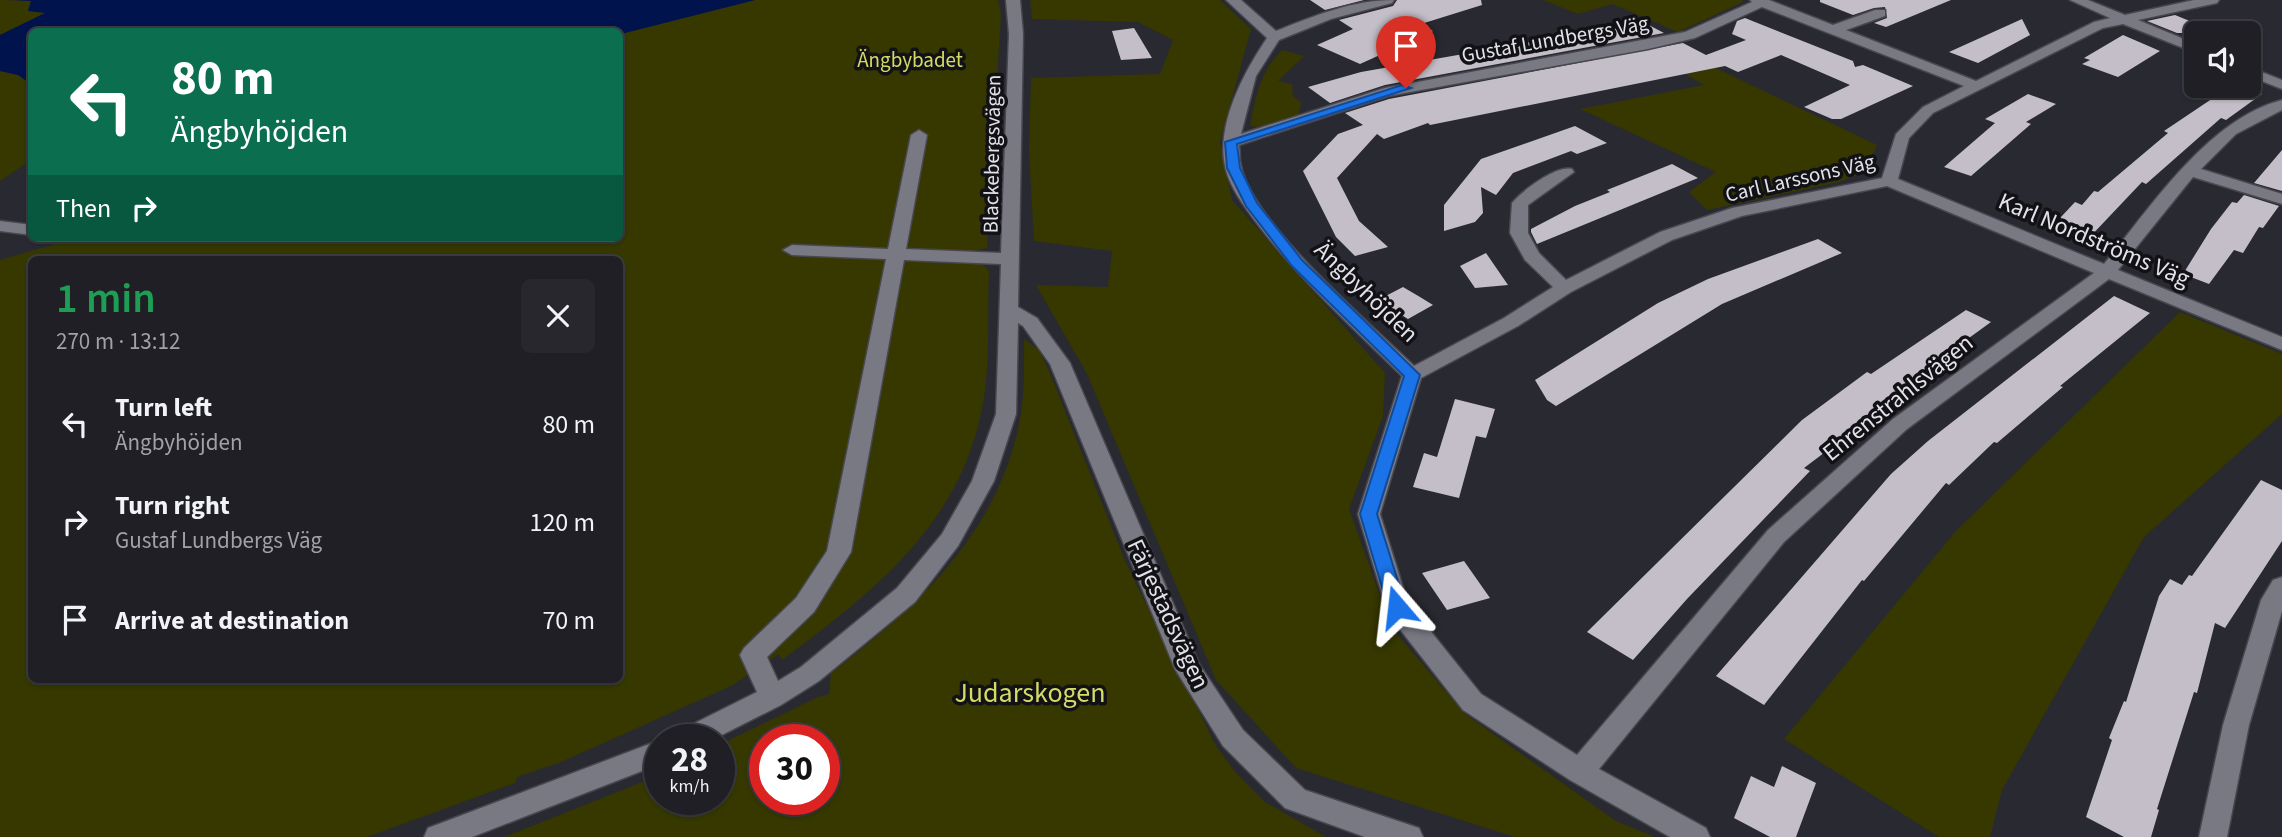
<!DOCTYPE html>
<meta charset="utf-8">
<style>
body{margin:0;font-family:"Source Sans 3",sans-serif;background:#27272d;color:#f1f3f6;height:100vh;display:flex;flex-direction:column;font-size:26px;white-space:nowrap}
*{box-sizing:border-box;margin:0}
p{font-size:23px;color:#a1a2a7}
.icon{flex:none;width:38px;height:38px;fill:none;stroke:currentColor;stroke-width:2;stroke-linecap:round;stroke-linejoin:round}
.map{position:relative;flex:1;overflow:hidden}
.panel{position:absolute;left:28px;top:256px;width:595px;height:427px;display:flex;flex-direction:column;background:#1f1f25;border-radius:10px;box-shadow:0 2px 5px #0004,0 0 0 2px #3c3d42}
.panel>*{flex:none}
.hud{position:absolute;left:28px;top:28px;width:595px;height:214px;border-radius:10px;box-shadow:0 2px 5px #0004,0 0 0 2px #3c3d42;background:#0b6e4f;color:#fff;overflow:hidden}
.tools{position:absolute;left:2184px;top:21px;display:grid;gap:14px}
.tools a{display:grid;place-items:center;width:77px;height:77px;border-radius:10px;background:#1f1f25;box-shadow:0 2px 5px #0004,0 0 0 2px #3c3d42;font-size:35px}
.speed{position:absolute;left:644px;top:724px;display:flex;gap:14px;font-size:35px;font-weight:700;text-align:center}
.speed>*{display:grid;place-content:center;width:91px;height:91px;border-radius:50%;background:#1f1f25;box-shadow:0 2px 5px #0004,0 0 0 2px #3c3d42;line-height:1}
.speed small{font-size:18px;font-weight:400}
.speed .limit{border:10px solid #d22;background:#fff;color:#111}
.pin{position:absolute;display:grid;place-items:center;width:60px;height:60px;color:#fff;margin:-72px -30px;border-radius:50% 50% 50% 0;rotate:-45deg;box-shadow:0 0 7px #0007}
.pin .icon{rotate:45deg}
.me{position:absolute;width:77px;margin:-38px;rotate:343deg;stroke-linejoin:round;filter:drop-shadow(0 0 5px #0008)}
.turn{display:flex;align-items:center;gap:24px;height:147px;padding:0 28px;font-size:32px}
.turn .icon{width:91px;height:91px;stroke-width:2.5}
.turn b{display:block;font-size:49px;line-height:60px}
.then{display:flex;align-items:center;height:66px;padding:0 28px;background:#0003;gap:14px;font-size:26px}
.round{display:grid;place-items:center;flex:none;width:74px;height:74px;border-radius:10px;background:#27272d}
.head{display:flex;align-items:center;justify-content:space-between;height:119px;padding:0 28px}
h1{font-size:42px;font-weight:600;line-height:52px;color:#1e9e55}
ul{padding:0;list-style:none}
li{display:flex;align-items:center;gap:21px;height:98px;padding:0 28px}
li div{flex:1}
li b{display:block;font-size:26px}
li em{font-style:normal}
.map>svg:first-child{display:block}
.green{fill:#363800;fill-rule:evenodd}
.water{fill:#00134d}
.building{fill:#c4bec9}
.lines{fill:none;stroke-linecap:round;stroke-linejoin:round}
.minor-casing{stroke:#48474f;stroke-width:3}
.minor{fill:#797983;fill-rule:evenodd}
.route{fill:#1a73e8;stroke:#114b97;stroke-width:2}
.labels{text-anchor:middle;dominant-baseline:central;stroke-width:7;stroke-linejoin:round;paint-order:stroke}
.far-street-label{font-size:21px;fill:#e3e2e8;stroke:#121216}
.far-park-label{font-size:21px;fill:#d4db64;stroke:#121216}
.street-label{font-size:24px;fill:#e3e2e8;stroke:#121216}
.near-park-label{font-size:28px;fill:#d4db64;stroke:#121216}
</style>
<div class="map">
<svg width="2282" height="837" viewBox="0 0 2282 837">
<rect width="100%" height="100%" fill="#292931"/>
<path class="green" d="M0,0L31,1L46,13L0,35Z
M755,0H998L1001,14L987,248L974,251L973,261L984,265L989,271C987,316 991,365 982,409C959,526 872,593 782,660L779,654L731,686L561,762L517,777L515,783L367,837H0V260L77,238H620V34ZM32,259H620V679H32Z
M1030,0H1220L1251,29L1220,142L1232,200L1385,373L1383,416L1349,509L1391,627L1465,714L1616,821L1655,837H1515L1296,768L1216,680L1087,374L1036,285L1108,287L1112,251L1034,241L1029,152L1031,78L1160,74L1173,40L1138,22L1032,19Z
M1543,0H1742L1743,2L1678,32L1612,4L1578,14Z
M1672,47L1877,145L1865,172L1839,182L1707,210L1689,192L1716,172L1580,109L1704,85L1648,52Z
M1282,50L1304,56L1278,81L1292,84L1293,96L1301,102L1299,114L1258,127L1250,126C1255,97 1261,70 1282,50Z
M0,71L18,75L32,84L31,160L0,181Z
M2180,312L2282,354V414L2144,537L2002,790L1990,837H1939L1784,739L1955,532Z
M1024,339L1039,350L1049,371L1126,563L1216,746L1237,774L1265,802L1326,837H504L660,775V800H719V745L818,697L829,694L831,673C915,609 994,537 1018,429C1025,400 1024,369 1024,339ZM765,740H824V800H765Z"/>
<path class="water" d="M15,0H755L621,34L591,28L528,32H32L31,84L18,75L0,71V35L45,13L28,11L31,1Z"/>
<path class="building" d="M1310,0H1364L1325,10Z
M1397,0H1481L1482,5L1421,24L1433,31L1360,64L1317,45L1353,29L1339,20L1393,6Z
M1820,0H1951L1886,27L1874,23L1887,18L1885,7L1874,8L1853,15L1820,2Z
M2175,15L2219,33H2177L2147,21Z
M1745,18L1853,61L1855,67L1863,65L1913,86L1841,119H1832L1804,107L1850,85L1781,55L1738,72L1725,66L1430,125L1428,123L1384,139L1377,134L1337,178L1359,221L1388,247L1355,256L1336,237L1303,171L1338,134L1363,125L1345,113L1389,99L1683,43L1706,55L1746,40L1732,34L1737,21Z
M2022,19L2030,35L1978,63L1949,52Z
M1643,22L1664,33L1385,85L1330,103L1308,87L1361,72L1537,41L1594,34Z
M1134,28L1152,58L1121,60L1112,31Z
M2123,35L2160,51L2118,77L2082,64L2090,60L2084,58Z
M2249,79L2262,84L2254,91L2262,94L2226,120L2221,118L2146,184L2142,182L2088,239L2061,228V217L2075,202L2082,205L2094,191L2098,192L2168,133L2164,131L2231,86H2249Z
M2028,94L2056,104L2026,122L2031,124L1971,176L1944,167L1995,123L1985,119Z
M1575,126L1607,143L1577,154L1571,151L1513,173L1496,195L1481,187L1483,213L1475,222L1444,231V205L1481,159Z
M2282,150V191L2254,183Z
M1672,164L1698,178L1537,244L1531,232V229L1575,206L1610,192L1607,190Z
M2244,195L2279,206L2263,228L2259,227L2243,253L2234,250L2209,284L2183,274L2211,229L2232,202L2237,203Z
M1818,239L1842,253L1722,304L1556,406L1547,400L1535,380L1658,303L1708,279Z
M1486,253L1508,285L1475,288L1460,266Z
M1403,287L1420,297L1433,305L1408,319L1378,300Z
M2114,296L2150,313L2060,386L2063,387L1997,443L1994,442L1949,485L1946,483L1864,581L1862,580L1764,705L1716,676L1891,474L1928,441Z
M1966,310L1991,322L1947,354L1952,356L1853,425L1857,428L1804,468L1810,471L1687,599L1633,660L1587,632L1802,420L1867,372L1871,374Z
M1455,399L1495,409L1486,438L1476,436L1459,498L1413,487L1424,453L1437,457Z
M2261,480L2282,490V541L2225,628L2215,623L2197,693L2194,692L2157,809L2159,810L2151,837H2124L2086,817L2112,740L2109,738L2124,701L2126,702L2159,596L2170,579L2182,585L2189,575L2192,576Z
M1464,561L1490,598L1447,610L1422,573Z
M1782,766L1816,783L1796,837H1770L1734,818L1751,776L1774,787Z"/>
<g class="lines">
<defs>
<path id="minor" d="M1006,0H1020L1023,34L1018,307L1037,318L1070,363L1199,664L1243,730L1305,790L1419,828L1423,837H1365L1285,808L1223,746L1175,669L1050,364L1023,326L1018,323L1016,414L994,481L958,546L915,602L819,681L781,705L712,740H674L677,732L757,692L740,655L744,648L796,598L827,551L886,259L792,255L783,250L792,245L888,249L911,135L919,130L927,135L906,249L1001,253L1009,34ZM904,260L1001,264L996,414L972,481L942,534L897,588L801,667L778,681L767,657L814,612L851,552Z
M1226,0H1241L1276,31C1314,16 1352,0 1394,0L1392,3L1331,19L1279,40L1256,76L1241,134L1385,88L1685,32L1752,2L1750,0H1769L1833,25L1875,10H1885V16L1846,30L1976,81L2094,22L2110,18L2070,0H2088L2125,15L2194,0H2219L2217,3L2138,20L2196,44V53L2123,24L2103,28L1933,113L1909,138L1898,179L2104,264C2151,207 2208,119 2282,100V110L2236,134L2201,169L2282,194V204L2193,177L2118,270L2282,337V350L2109,279L1907,429L1784,542L1599,769L1706,828L1710,837H1670L1570,780L1463,710L1388,614L1358,514L1402,376C1352,327 1301,281 1259,226C1246,209 1229,187 1225,166C1216,124 1244,72 1267,38ZM1762,7L1964,86L1923,107L1896,134L1882,178L1732,208L1660,232L1566,280L1539,253L1528,233V205L1574,172L1572,169C1556,165 1522,191 1512,203L1510,233L1525,260L1553,287L1504,318L1414,366C1370,323 1253,224 1241,166C1239,159 1240,152 1239,145L1388,96L1648,49L1695,38ZM1887,186L2094,273L1893,419L1768,530L1577,755L1481,694L1408,603L1380,514L1421,378L1518,326L1571,292L1672,240L1742,216Z
M2249,67L2282,80V89L2249,76Z
M0,221L32,225V235L0,231Z
M2282,577V611L2249,725L2227,837H2199L2223,725L2261,600L2273,580Z
M660,740V764L472,837H424L428,828Z"/>
</defs>
<use href="#minor" class="minor-casing"/>
<use href="#minor" class="minor"/>
</g>
<path class="route" d="M1402,85L1411,88L1237,144L1240,168L1257,203L1302,260L1420,375L1377,514L1406,607L1404,612H1390L1388,607L1360,514L1404,376L1292,266L1246,206L1227,168L1225,142Z"/>
<g class="labels">
<g class="far-street-label">
<text transform="translate(1555 39) rotate(-10)">Gustaf Lundbergs Väg</text>
<text transform="translate(992 154) rotate(-89)">Blackebergsvägen</text>
<text transform="translate(1800 178) rotate(-13)">Carl Larssons Väg</text>
</g>
<g class="far-park-label">
<text x="910" y="60">Ängbybadet</text>
</g>
<g class="street-label">
<text transform="translate(2094 240) rotate(23)">Karl Nordströms Väg</text>
<text transform="translate(1366 292) rotate(44)">Ängbyhöjden</text>
<text transform="translate(1898 398) rotate(-39)">Ehrenstrahlsvägen</text>
<text transform="translate(1168 614) rotate(65)">Färjestadsvägen</text>
</g>
<g class="near-park-label">
<text x="1030" y="693">Judarskogen</text>
</g>
</g>
</svg>
<div class="tools">
<a><svg class="icon" aria-label="sound" viewBox="0 0 24 24"><path d="M4 9h4l5-4v14l-5-4H4zM17 9q2 3 0 6"/></svg></a>
</div>
<div class="speed"><div>28<small>km/h</small></div><div class="limit">30</div></div>
<div class="pin" style="left:1406px;top:88px;background:#d93025"><svg class="icon" aria-label="arrive" viewBox="0 0 24 24"><path d="M6 21V4h12l-3 4 3 4H6"/></svg></div>
<svg class="me" style="left:1397px;top:607px" viewBox="-20 -20 40 40"><path d="M0-17L14 15 0 8-14 15z" fill="#1a73e8" stroke="#fff" stroke-width="4"/></svg>
<div class="hud">
<div class="turn"><svg class="icon" aria-label="left" viewBox="0 0 24 24"><path d="M17 20v-9H6M10 6l-5 5 5 5"/></svg><div><b>80 m</b>Ängbyhöjden</div></div>
<div class="then">Then<svg class="icon" aria-label="right" viewBox="0 0 24 24"><path d="M7 20v-9h11M14 6l5 5-5 5"/></svg></div>
</div>
<section class="panel">
<div class="head"><div><h1>1 min</h1><p>270 m · 13:12</p></div><a class="round"><svg class="icon" aria-label="close" viewBox="0 0 24 24"><path d="M6 6l12 12M18 6L6 18"/></svg></a></div>
<ul>
<li><svg class="icon" aria-label="left" viewBox="0 0 24 24"><path d="M17 20v-9H6M10 6l-5 5 5 5"/></svg><div><b>Turn left</b><p>Ängbyhöjden</p></div><em>80 m</em></li>
<li><svg class="icon" aria-label="right" viewBox="0 0 24 24"><path d="M7 20v-9h11M14 6l5 5-5 5"/></svg><div><b>Turn right</b><p>Gustaf Lundbergs Väg</p></div><em>120 m</em></li>
<li><svg class="icon" aria-label="arrive" viewBox="0 0 24 24"><path d="M6 21V4h12l-3 4 3 4H6"/></svg><div><b>Arrive at destination</b></div><em>70 m</em></li>
</ul>
</section>
</div>
